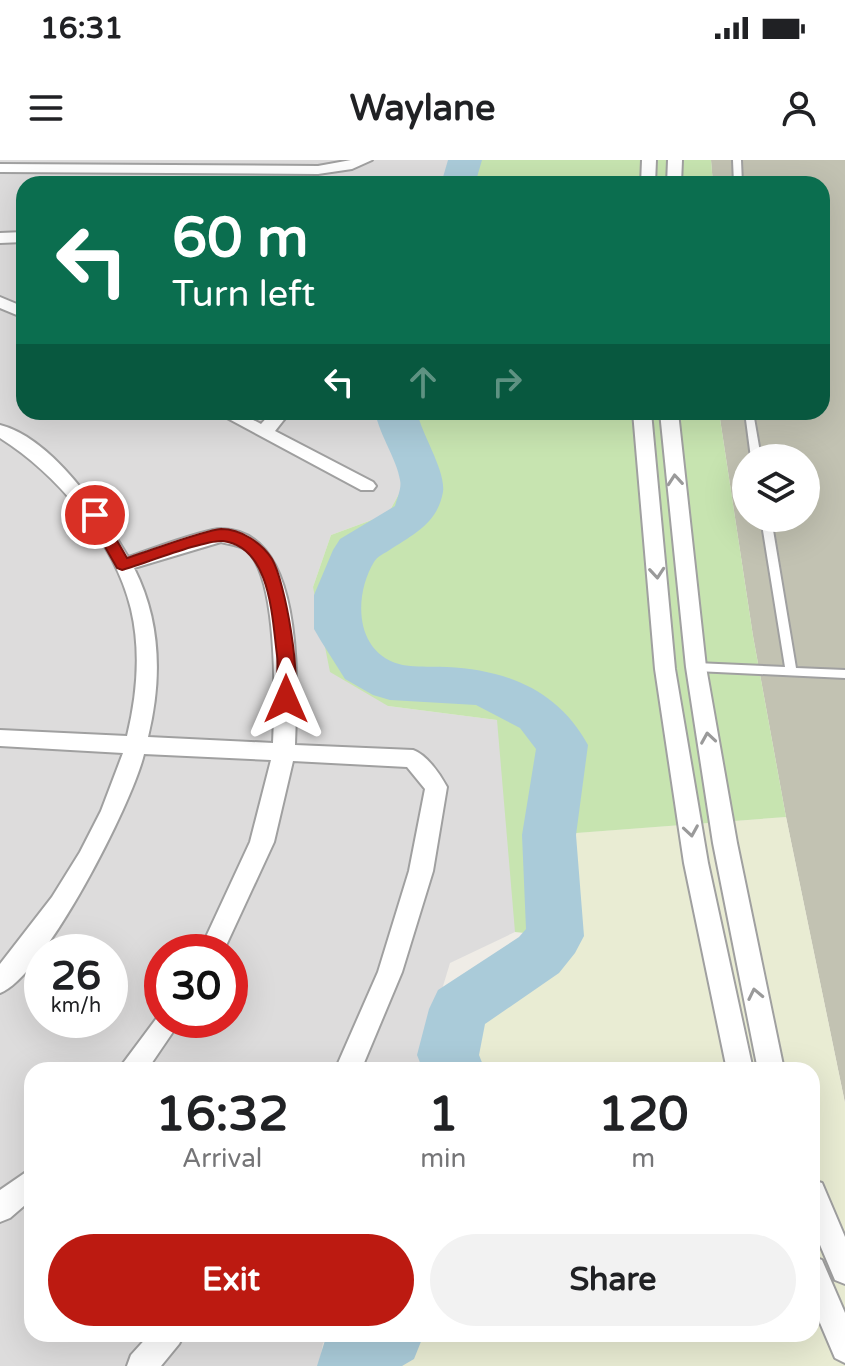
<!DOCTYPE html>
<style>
body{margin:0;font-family:"Varela Round",sans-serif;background:#f2f2f2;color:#202124;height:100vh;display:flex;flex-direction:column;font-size:30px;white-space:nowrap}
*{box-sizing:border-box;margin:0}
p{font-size:26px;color:#757577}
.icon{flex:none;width:44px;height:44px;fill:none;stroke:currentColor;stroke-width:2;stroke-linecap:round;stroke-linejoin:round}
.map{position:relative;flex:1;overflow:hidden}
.sheet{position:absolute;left:24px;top:902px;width:796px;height:280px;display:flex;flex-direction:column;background:#fff;border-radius:24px;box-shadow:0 8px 32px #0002}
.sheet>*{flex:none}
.top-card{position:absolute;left:16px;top:16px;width:814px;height:244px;border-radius:24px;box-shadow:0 8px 32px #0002;background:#0b6e4f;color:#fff;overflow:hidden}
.controls{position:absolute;left:732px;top:284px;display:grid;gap:16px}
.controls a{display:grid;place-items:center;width:88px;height:88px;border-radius:50%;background:#fff;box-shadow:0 8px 32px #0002;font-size:40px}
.speed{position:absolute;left:24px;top:774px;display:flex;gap:16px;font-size:40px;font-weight:700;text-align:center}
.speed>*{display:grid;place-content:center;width:104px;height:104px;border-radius:50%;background:#fff;box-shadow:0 8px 32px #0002;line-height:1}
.speed small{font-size:20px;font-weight:400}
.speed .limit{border:12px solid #d22;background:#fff;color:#111}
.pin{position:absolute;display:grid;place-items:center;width:68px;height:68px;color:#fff;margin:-34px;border:4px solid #fff;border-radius:50%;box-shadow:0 2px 8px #0007}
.me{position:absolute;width:88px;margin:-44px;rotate:0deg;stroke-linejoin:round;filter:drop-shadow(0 0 6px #0008)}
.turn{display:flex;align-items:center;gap:28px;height:168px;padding:0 24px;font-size:36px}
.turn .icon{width:104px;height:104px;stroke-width:2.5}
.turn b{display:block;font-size:56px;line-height:68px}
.lanes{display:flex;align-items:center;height:76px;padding:0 24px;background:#0003;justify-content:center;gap:40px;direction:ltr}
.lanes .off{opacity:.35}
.eta{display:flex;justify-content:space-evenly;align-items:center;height:136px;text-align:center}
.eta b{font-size:48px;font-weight:700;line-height:56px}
.primary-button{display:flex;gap:16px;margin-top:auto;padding:16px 24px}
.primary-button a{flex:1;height:92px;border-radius:48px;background:#bc1a11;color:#fff;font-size:32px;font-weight:700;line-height:92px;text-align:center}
.primary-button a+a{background:#f2f2f2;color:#202124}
.status{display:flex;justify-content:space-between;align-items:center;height:56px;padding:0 40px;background:#fff;direction:ltr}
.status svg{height:22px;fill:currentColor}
header{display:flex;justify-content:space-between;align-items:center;height:104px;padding:0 24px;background:#fff;font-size:36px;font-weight:700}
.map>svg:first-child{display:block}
.residential{fill:#dddcdc;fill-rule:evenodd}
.construction{fill:#c2c2b2;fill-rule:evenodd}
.farmland{fill:#e9ecd3}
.grass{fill:#c7e4b0}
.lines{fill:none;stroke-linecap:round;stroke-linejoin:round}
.river{fill:#aacbd9;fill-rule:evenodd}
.lane-casing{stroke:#a0a0a0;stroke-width:4}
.street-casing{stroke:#a0a0a0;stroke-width:4}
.lane{fill:#fff;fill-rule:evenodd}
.street{fill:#fff;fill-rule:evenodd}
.oneway{stroke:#9a9a9a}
.route{fill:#bc1a11;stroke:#7a110b;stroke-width:2}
</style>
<div class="status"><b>16:31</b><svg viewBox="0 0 49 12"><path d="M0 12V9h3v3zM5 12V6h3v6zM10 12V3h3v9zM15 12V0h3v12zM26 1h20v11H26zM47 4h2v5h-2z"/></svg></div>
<header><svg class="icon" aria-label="menu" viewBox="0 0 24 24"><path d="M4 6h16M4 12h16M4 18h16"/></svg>Waylane<svg class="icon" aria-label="person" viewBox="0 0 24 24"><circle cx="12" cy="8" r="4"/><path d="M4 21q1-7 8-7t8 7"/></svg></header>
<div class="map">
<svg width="845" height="1206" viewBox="0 0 845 1206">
<rect width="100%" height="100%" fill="#efece6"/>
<path class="residential" d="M0,0H451L443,24H24V252H377L398,292L406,321L388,354L331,375L313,427L388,546L497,560L524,607L515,772L450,803L421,899L423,910H32V1174H336L323,1183L319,1206H0ZM42,792H110V860H42ZM162,792H230V860H162Z"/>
<path class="construction" d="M711,0H845V943L786,657L753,476L719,252H822V24H713ZM746,298H806V358H746Z"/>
<path class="farmland" d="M786,657L845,943V1206H373L422,1174H812V910H478L474,857L561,792L555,776L549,675Z"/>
<path class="grass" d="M451,0H711L713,24H443Z
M377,252H719L753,476L786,657L550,675L555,776L515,772L497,560L388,546L330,512L313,427L331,375L388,354L406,321L398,292Z"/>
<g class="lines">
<path class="river" d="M448,0H482L475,24H441Z
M375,252H417C422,275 446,311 443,332C437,364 414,374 388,391C383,394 377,397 374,402C354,435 354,491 399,504C413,508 432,506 447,507C507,510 558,530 588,585L576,675L584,776L575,793L559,813L485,864L479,895L485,910H423L417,895L429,849L438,830L519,777L526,769L522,675L536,589L520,568L476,545L390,540L373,535L345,519L321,481L314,469V435L333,390L340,379L395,346C397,338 402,328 400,320C397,300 380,276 375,252Z
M327,1174H424L414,1199L402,1206H317Z"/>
<defs>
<path id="lane" d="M733,0H741L742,24H734Z
M745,252H753L761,298H751Z
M761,358H771L796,508L845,510V518L696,511L691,507L696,503L785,507Z"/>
<path id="street" d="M351,0H372L352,9L318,14L0,12V4L318,6Z
M642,0H656L655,24H641Z
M668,0H682L681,24H667Z
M24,72V82L0,83V73Z
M0,137L24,147V158L0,148Z
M216,252H238L261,264L272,252H290L275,271L373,322L376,326L373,330H361Z
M633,252H651L675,509L708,703L753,910H727L684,703L655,509Z
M660,252H678L706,507L737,683L784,910H758L713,683L686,507Z
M0,265C52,278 102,353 128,397C147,391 206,368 222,369C306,371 297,526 295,585L413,590C427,595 440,614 447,627L433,711L402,812L361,910H335L378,812L409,711L425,629L407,607L293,601L274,682L223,792H199L250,682L271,600L144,594C133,642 44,817 0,833V804L52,737L80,692L101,651L123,593L0,586V570L127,576C137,535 141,491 131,449C115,382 57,314 0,278ZM221,382C228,384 239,385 245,389C279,414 275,543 273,583L148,577C162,520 161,461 134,408Z
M162,851V860H181L147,910H118Z
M32,1008V1039L10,1058L0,1062V1030Z
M812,1020L822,1023L845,1077V1124L835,1120L812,1066Z
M812,1096L822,1100L845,1153V1203L835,1198L812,1144Z
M150,1174H184L179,1184L161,1206H127L131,1195Z"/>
</defs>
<use href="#lane" class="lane-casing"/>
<use href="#street" class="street-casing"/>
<use href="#lane" class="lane"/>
<use href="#street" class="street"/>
</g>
<defs><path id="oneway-chevron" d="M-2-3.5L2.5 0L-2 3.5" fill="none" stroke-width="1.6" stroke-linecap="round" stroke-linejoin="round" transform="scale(2)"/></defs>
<g class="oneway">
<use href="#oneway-chevron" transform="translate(675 320) rotate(-95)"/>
<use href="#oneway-chevron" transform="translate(657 413) rotate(85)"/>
<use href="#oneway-chevron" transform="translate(708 578) rotate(-99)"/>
<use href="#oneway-chevron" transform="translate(691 671) rotate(81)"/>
<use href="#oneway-chevron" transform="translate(755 834) rotate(-102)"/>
</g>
<path class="route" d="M95,350L100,351L127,398C147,392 204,370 221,369C241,369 262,383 272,399C285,421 303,521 292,544H280C274,531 279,510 277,495C272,458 271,387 223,381C207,379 143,404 122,410L117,408L87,355Z"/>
</svg>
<div class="controls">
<a><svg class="icon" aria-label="layers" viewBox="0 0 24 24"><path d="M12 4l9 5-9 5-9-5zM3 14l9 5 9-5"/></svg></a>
</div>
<div class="speed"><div>26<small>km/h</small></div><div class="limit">30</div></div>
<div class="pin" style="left:95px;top:355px;background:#d93025"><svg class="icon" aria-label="arrive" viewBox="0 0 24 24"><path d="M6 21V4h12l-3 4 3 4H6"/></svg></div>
<svg class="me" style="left:286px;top:539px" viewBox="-20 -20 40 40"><path d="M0-17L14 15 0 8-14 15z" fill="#bc1a11" stroke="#fff" stroke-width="4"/></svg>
<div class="top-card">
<div class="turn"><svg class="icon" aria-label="left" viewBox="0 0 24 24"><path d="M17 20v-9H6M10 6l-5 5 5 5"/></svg><div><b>60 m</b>Turn left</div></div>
<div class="lanes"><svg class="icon" aria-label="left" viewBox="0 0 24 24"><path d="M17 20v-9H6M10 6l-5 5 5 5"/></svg><svg class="icon off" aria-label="ahead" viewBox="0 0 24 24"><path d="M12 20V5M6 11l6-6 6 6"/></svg><svg class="icon off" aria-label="right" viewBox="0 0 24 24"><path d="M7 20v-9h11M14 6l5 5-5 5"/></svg></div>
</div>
<section class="sheet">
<div class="eta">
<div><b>16:32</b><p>Arrival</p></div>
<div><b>1</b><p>min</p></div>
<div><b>120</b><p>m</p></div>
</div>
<div class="primary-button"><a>Exit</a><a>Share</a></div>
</section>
</div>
